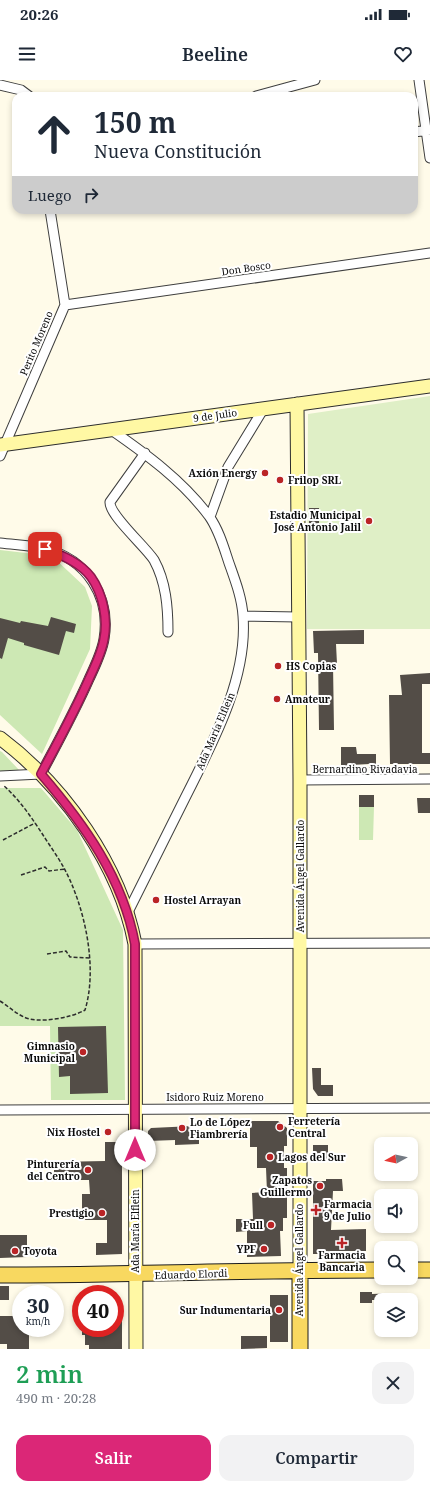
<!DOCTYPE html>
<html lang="es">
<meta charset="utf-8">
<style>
body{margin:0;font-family:"Noto Serif",serif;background:#f2f2f3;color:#1f2937;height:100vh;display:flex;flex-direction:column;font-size:15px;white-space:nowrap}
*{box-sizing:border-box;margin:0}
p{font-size:13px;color:#747a83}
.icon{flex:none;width:22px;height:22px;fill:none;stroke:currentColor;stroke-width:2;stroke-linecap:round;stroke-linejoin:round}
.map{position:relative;height:1269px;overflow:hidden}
.drawer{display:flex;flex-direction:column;background:#fff;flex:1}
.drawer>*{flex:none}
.guide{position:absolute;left:12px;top:12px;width:406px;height:122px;border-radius:12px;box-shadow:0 2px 6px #0003;background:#fff;color:#1f2937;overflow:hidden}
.needle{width:26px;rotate:262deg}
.buttons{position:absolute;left:374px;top:1057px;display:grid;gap:8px}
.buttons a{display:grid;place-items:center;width:44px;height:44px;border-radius:8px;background:#fff;box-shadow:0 2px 6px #0003;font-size:20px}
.speed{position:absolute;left:12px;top:1205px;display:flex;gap:8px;font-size:20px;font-weight:700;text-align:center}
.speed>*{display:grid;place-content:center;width:52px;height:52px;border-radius:50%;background:#fff;box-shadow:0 2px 6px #0003;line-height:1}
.speed small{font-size:10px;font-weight:400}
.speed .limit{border:6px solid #d22;background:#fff;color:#111}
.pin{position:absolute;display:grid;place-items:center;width:34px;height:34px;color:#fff;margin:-17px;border-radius:8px;box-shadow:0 2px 6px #0006}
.me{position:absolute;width:44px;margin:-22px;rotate:0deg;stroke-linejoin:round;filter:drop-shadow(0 0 3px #0008)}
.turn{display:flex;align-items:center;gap:14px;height:84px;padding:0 16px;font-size:18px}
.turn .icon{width:52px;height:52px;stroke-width:2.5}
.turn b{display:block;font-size:28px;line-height:34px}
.then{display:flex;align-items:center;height:38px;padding:0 16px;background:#0003;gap:8px;font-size:15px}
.round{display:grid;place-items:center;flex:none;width:42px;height:42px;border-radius:12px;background:#f2f2f3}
.summary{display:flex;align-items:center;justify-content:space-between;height:68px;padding:0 16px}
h1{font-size:24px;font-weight:600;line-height:30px;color:#1e9e55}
.button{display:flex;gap:8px;margin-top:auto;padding:8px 16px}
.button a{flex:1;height:46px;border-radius:12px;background:#db2777;color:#fff;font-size:16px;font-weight:600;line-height:46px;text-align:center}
.button a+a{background:#f2f2f3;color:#1f2937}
.status{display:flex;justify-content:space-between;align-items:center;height:28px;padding:0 20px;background:#fff;direction:ltr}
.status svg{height:11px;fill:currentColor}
header{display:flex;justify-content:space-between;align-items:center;height:52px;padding:0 16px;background:#fff;font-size:18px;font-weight:600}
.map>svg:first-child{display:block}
.green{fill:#cde8b4}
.pitch{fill:#dfefc6}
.building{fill:#534d47}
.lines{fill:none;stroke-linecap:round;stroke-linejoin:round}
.street-casing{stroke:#3e3e3e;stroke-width:11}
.secondary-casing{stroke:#2d2d2d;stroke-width:15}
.primary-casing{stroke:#1c1c1c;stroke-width:17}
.path{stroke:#2d2d2d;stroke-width:1.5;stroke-dasharray:4 2;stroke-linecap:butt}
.street{stroke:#fff;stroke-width:9}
.secondary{stroke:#fff8a4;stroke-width:13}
.primary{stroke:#f8d860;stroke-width:15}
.route-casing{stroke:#8e194d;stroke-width:10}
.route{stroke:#db2777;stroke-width:7}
.poi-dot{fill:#ba2426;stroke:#fff;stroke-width:1.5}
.labels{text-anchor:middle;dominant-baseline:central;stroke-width:4;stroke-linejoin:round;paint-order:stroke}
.street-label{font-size:10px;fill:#0b0b0b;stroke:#fff}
.poi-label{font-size:10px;font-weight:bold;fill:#0b0b0b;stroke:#fff;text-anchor:end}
</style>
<div class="status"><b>20:26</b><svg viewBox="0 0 49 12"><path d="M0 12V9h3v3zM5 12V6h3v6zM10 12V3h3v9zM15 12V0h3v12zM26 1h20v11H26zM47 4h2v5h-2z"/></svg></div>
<header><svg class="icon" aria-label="menu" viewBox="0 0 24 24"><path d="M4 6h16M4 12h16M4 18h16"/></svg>Beeline<svg class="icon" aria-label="heart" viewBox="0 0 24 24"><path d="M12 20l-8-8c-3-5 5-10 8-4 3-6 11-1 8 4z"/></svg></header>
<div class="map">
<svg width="430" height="1269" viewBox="0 0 430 1269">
<rect width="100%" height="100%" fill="#fffbe9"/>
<path class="green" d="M0,470L52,476L85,507L92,526L90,569L42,674L0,635Z
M0,671L2,672L20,691H0Z
M0,708H41L77,750L123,850L125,1020H51L50,946H0Z
M359,727H374L373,760H359Z"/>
<path class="pitch" d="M430,316V549H307L308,334Z"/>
<path class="building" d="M309,428H319V452H309Z
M51,537L76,544L74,553L66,551L59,575L24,565V563L8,558L2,579L0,578V538L20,543L21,541L48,546Z
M364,550V564H336L337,584H333L334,650H319L318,573H314L313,551Z
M430,593V604H422V673H430V684H390L389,615H402L400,595Z
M341,667H356L357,674H376V688H369V684L351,685L352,689H341Z
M359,715H374V727H359Z
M417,718H430V733H418Z
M106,946L108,1013L70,1014V996L59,997L58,947Z
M312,988H321V1005H333V1016H318L313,1009Z
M250,1041H278L287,1048V1066H284V1088H287V1138H283V1151H280L281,1176L247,1177V1151L236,1152V1139H253L252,1113L267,1112L266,1088H257V1067H250Z
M193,1046V1050H199V1064L175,1065V1060L148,1061V1051L151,1048Z
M105,1062H119V1081H122V1174L96,1175V1163H107V1140H82V1114H90L89,1100H54V1082L105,1081Z
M313,1065H328V1081H313Z
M326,1099H342L343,1111H333L331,1150L366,1149V1171H331V1174H313V1101H326Z
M0,1155H27V1177L0,1178Z
M0,1206H9V1220H0Z
M360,1212H372V1223H360Z
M399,1213V1220H372V1214Z
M270,1215H288V1262H270Z
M115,1221H122V1269H89V1265H85V1255H82V1248H115Z
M0,1236H21V1248H29V1269H7V1264H0Z
M241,1256H267V1268L241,1269Z"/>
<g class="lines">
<defs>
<path id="street" d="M419,0L430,78
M0,5L21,10L29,16
M256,16L315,0
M414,52L430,50
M65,225L430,173
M110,349C146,374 182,400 209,436C219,450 224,468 229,483C235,500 242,518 243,536C248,599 212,664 185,718C166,756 147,794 128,832
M145,373L110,422C109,435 145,466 154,480C166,502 168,527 168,552
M0,376L65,225L50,130
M210,437L228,387L264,328
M0,463C15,465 31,465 45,469C87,479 111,517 104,559C102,572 95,586 89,599C75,631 58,662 41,694L0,696
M243,536L298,537
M300,700L430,699
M135,864L430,863
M0,1030L430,1028"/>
<path id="secondary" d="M297,324L300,700V1190
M0,365L430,306
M0,658C64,706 120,785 135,864L136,1269"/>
<path id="primary" d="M300,1190V1269
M411,1190H430
M0,1195C127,1195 254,1190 381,1190"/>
</defs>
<use href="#street" class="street-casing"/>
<use href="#secondary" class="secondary-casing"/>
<use href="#primary" class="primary-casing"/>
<path class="path" d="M3,760L35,743
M21,795L45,787L49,791L65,789
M47,874L66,871L70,877L90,878
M0,921C8,926 15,933 24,937C38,944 71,938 85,930C98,888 85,827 64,788C58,777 50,766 43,755C32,738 19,719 3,705"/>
<use href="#street" class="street"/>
<use href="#secondary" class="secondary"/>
<use href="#primary" class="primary"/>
</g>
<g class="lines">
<defs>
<path id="route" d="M45,469C62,475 81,483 91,497C103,514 108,539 104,559C102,572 95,586 89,599C75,631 58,662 41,694C84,744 123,798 135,864V1070"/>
</defs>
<use href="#route" class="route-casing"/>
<use href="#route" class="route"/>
</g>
<g class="poi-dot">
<circle cx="265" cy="393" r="4"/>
<circle cx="280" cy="400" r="4"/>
<circle cx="369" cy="441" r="4"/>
<circle cx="278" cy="586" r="4"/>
<circle cx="277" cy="619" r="4"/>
<circle cx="156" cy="820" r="4"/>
<circle cx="83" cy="972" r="4"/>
<circle cx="280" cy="1047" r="4"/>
<circle cx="182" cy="1048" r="4"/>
<circle cx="108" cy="1052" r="4"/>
<circle cx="270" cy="1077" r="4"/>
<circle cx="88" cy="1090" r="4"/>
<circle cx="320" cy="1106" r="4"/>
<path d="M314 1124h4v4h4v4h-4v4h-4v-4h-4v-4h4z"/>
<circle cx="102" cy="1133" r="4"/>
<circle cx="271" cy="1145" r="4"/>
<path d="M340 1157h4v4h4v4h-4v4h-4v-4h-4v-4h4z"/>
<circle cx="264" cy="1169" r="4"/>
<circle cx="15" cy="1171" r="4"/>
<circle cx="279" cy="1230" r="4"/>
</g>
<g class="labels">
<g class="street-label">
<text transform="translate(246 188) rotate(-8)">Don Bosco</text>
<text transform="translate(36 263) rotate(-67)">Perito Moreno</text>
<text transform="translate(215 335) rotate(-8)">9 de Julio</text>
<text transform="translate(215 651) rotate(-67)">Ada María Elflein</text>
<text x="365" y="689">Bernardino Rivadavia</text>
<text transform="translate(300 796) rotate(-90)">Avenida Ángel Gallardo</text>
<text x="215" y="1017">Isidoro Ruiz Moreno</text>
<text transform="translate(135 1151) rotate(-90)">Ada María Elflein</text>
<text transform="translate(299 1180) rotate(-90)">Avenida Ángel Gallardo</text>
<text transform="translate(191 1194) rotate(-2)">Eduardo Elordi</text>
</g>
<g class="poi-label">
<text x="257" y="393">Axión Energy</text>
<text x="288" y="400" text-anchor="start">Frilop SRL</text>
<text x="361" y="435">Estadio Municipal<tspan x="361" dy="12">José Antonio Jalil</tspan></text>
<text x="286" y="586" text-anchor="start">HS Copias</text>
<text x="285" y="619" text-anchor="start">Amateur</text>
<text x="164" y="820" text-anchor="start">Hostel Arrayan</text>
<text x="75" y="966">Gimnasio<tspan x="75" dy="12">Municipal</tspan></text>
<text x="288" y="1041" text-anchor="start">Ferretería<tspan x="288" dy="12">Central</tspan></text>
<text x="190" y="1042" text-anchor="start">Lo de López<tspan x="190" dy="12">Fiambrería</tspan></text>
<text x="100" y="1052">Nix Hostel</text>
<text x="278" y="1077" text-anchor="start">Lagos del Sur</text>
<text x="80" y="1084">Pinturería<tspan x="80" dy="12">del Centro</tspan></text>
<text x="312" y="1100">Zapatos<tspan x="312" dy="12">Guillermo</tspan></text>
<text x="324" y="1124" text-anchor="start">Farmacia<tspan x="324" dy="12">9 de Julio</tspan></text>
<text x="94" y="1133">Prestigio</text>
<text x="263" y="1145">Full</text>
<text x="256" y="1169">YPF</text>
<text x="23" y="1171" text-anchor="start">Toyota</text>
<text x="342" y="1175" text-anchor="middle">Farmacia<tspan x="342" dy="12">Bancaria</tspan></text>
<text x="271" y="1230">Sur Indumentaria</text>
</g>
</g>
</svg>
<div class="buttons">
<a><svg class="needle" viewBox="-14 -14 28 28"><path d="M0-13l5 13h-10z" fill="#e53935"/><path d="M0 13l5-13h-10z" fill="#747a83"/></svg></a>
<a><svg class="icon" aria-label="sound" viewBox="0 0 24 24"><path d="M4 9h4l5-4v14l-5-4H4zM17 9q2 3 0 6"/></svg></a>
<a><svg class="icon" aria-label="search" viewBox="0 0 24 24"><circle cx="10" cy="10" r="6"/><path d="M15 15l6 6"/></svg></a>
<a><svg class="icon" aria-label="layers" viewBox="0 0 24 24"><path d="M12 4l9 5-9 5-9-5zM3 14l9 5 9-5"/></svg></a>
</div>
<div class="speed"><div>30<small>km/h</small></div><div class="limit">40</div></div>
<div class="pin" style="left:45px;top:469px;background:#d93025"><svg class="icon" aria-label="arrive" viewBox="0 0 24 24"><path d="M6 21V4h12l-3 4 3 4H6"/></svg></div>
<svg class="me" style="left:135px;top:1070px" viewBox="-20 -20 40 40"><circle r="19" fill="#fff"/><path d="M0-13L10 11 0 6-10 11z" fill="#db2777"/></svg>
<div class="guide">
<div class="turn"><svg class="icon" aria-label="ahead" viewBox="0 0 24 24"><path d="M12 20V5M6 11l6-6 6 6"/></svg><div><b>150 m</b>Nueva Constitución</div></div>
<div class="then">Luego<svg class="icon" aria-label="right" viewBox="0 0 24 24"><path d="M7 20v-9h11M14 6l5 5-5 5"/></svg></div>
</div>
</div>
<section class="drawer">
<div class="summary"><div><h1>2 min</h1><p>490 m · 20:28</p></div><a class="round"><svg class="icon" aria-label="close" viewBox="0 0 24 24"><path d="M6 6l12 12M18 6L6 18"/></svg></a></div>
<div class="button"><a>Salir</a><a>Compartir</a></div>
</section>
